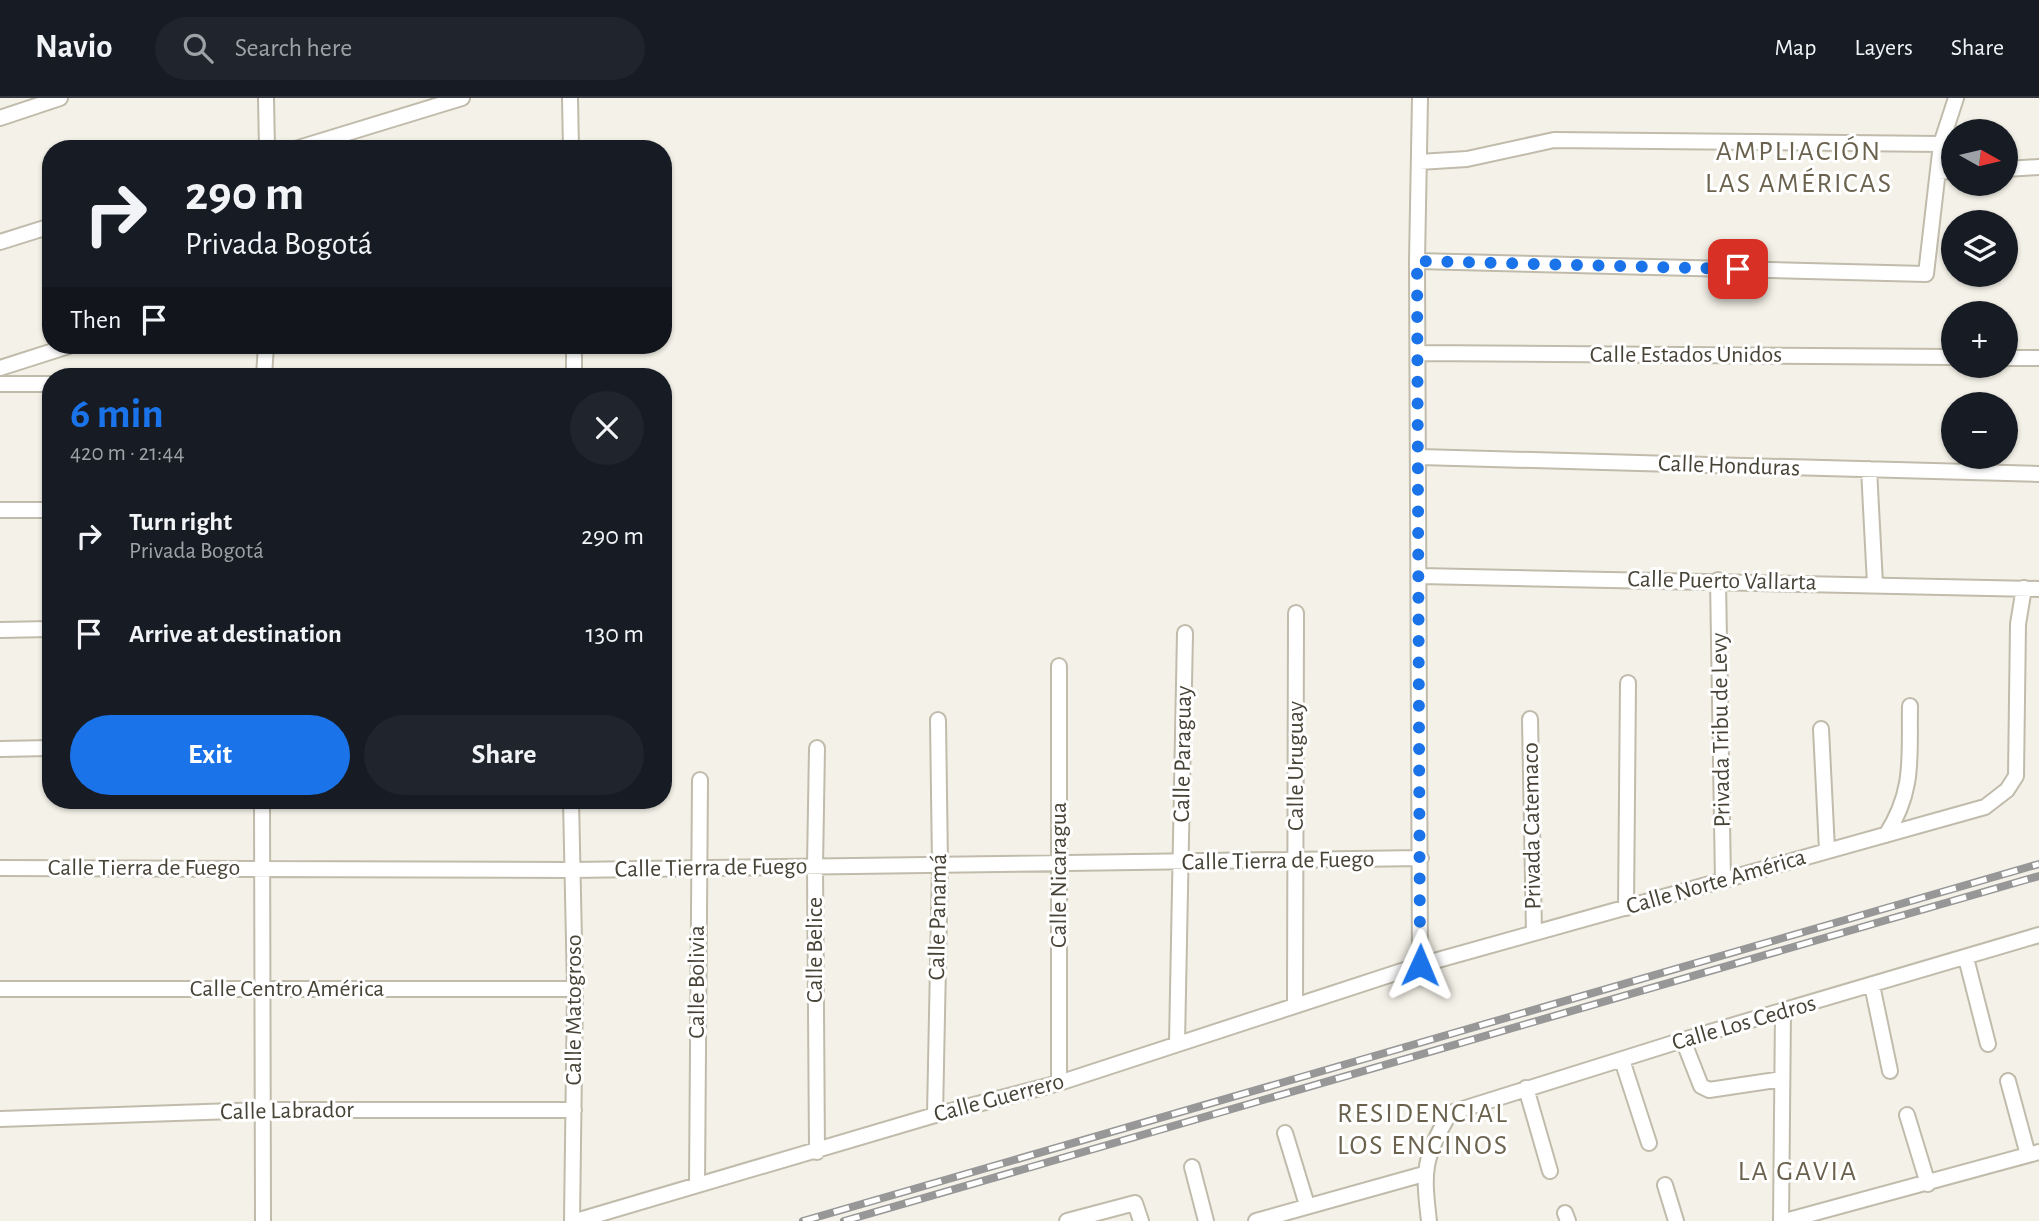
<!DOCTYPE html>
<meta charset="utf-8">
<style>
body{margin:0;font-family:"Alegreya Sans",sans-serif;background:#20242c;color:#f1f3f6;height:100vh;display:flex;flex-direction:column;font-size:26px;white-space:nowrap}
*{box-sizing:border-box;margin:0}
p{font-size:23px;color:#9ea1a6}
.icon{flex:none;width:38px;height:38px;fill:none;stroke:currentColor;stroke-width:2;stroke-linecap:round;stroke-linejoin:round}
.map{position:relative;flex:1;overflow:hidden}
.drawer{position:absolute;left:42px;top:270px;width:630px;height:441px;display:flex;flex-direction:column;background:#171b24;border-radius:28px;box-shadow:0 2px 5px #0004}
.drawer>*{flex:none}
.guide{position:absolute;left:42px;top:42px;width:630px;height:214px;border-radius:28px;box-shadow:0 2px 5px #0004;background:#171b24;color:#f1f3f6;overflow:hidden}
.needle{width:46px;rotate:98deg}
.tools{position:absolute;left:1941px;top:21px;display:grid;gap:14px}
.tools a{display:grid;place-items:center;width:77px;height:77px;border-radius:50%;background:#171b24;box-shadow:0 2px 5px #0004;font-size:35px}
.pin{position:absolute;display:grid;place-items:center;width:60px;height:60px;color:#fff;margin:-30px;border-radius:14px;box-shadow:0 4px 10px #0006}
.me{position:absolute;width:77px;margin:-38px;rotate:1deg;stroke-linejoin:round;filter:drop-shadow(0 0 5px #0008)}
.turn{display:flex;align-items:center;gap:24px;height:147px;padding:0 28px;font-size:32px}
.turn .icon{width:91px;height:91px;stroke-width:2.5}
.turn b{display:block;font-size:49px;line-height:60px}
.then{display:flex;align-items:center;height:66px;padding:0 28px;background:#0003;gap:14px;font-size:26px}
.round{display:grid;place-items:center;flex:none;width:74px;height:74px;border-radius:37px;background:#20242c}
.summary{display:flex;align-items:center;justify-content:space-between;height:119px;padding:0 28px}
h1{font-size:42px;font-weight:600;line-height:52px;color:#1a73e8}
.primary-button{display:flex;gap:14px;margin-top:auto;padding:14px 28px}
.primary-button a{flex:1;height:80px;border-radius:42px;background:#1a73e8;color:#fff;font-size:28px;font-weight:600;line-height:80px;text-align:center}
.primary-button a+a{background:#20242c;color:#f1f3f6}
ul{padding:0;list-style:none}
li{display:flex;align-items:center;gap:21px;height:98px;padding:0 28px}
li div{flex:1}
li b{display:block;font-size:26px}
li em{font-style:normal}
header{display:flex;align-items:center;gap:42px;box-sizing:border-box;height:98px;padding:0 35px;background:#171b24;border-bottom:2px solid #363941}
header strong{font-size:33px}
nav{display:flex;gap:38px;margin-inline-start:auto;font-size:24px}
.search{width:490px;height:63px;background:#20242c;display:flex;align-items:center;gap:18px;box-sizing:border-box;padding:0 24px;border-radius:38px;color:#9ea1a6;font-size:26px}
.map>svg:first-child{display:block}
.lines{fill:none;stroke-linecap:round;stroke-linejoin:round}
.minor-casing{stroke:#c0bbab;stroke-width:18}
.minor{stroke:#fff;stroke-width:14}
.rail-casing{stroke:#979797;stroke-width:8}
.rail{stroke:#fff;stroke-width:5;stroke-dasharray:16;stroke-linecap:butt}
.route{stroke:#1a73e8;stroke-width:12;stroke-dasharray:0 21.6}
.labels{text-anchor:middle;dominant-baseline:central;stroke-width:6;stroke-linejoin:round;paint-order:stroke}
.street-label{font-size:24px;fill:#484337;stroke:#fff}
.quarter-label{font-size:28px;letter-spacing:2px;fill:#6b624e;stroke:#fff}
</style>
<header>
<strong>Navio</strong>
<div class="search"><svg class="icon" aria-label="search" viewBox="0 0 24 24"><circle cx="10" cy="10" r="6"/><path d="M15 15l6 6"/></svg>Search here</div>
<nav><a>Map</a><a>Layers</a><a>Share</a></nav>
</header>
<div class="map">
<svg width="2039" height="1123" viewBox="0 0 2039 1123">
<rect width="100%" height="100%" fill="#f4f2e8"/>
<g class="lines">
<defs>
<path id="minor" d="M266,0L267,51
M570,0L571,51
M0,20L60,0
M295,51L462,0
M1419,64L1467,61L1554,42L1941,46
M2006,71L2039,69
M1938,74L1953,73
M0,144L51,128
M1417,163L1926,176L1941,46L1956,0
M574,247V278
M1420,255L1953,259
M2006,260H2039
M0,270L72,247
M264,278L266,247
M0,286H51
M1420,359L2039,376
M1869,371L1875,486
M0,412H51
M1420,478L2039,491
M1718,482L1723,783
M0,532L51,531
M1530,621L1534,835
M1821,631L1827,752
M0,651L51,650
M262,702L263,1123
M571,702L575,891L572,1123
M1886,737C1915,692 1909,659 1910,608
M0,770L572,772L1421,760
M1626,810L1628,585
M1966,860L1988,946
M1420,867L1417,163L1420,0
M1872,887L1890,973
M0,891H575
M1295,905L1296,515
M1683,942L1701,988L1709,992L1782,981
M1177,945L1185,535
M1622,962L1649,1045
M2008,983L2028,1057
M1059,985V568
M1526,990L1550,1073
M935,1017L940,767L938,622
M1907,1017L1928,1086
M0,1021L263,1012H574
M1285,1035L1307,1107
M817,1054L815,768L817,650
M1192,1069L1206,1123
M697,1086L700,682
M1665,1087L1676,1123
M1565,1115L1568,1123
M576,1123L935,1017L1059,985L1420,867L1985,709L2007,692L2016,678L2018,526L2024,490
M1067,1123L1135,1105L1141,1123
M1256,1123L1424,1076
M1429,1123C1423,1073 1423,1060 1450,1015L1683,942L2039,837
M1781,1123L1783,913
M1785,1123L2039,1054"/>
</defs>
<use href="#minor" class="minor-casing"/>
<use href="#minor" class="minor"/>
<defs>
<path id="rail" d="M803,1123L2039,766
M844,1123L2039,778"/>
</defs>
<use href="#rail" class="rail-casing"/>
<use href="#rail" class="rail"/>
</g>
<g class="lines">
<path class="route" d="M1420,867L1417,163L1738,171"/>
</g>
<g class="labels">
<g class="street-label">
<text x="1686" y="257">Calle Estados Unidos</text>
<text transform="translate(1729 368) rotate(2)">Calle Honduras</text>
<text transform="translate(1722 483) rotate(1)">Calle Puerto Vallarta</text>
<text transform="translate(1721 632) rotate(-91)">Privada Tribu de Levy</text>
<text transform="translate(1183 656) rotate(-89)">Calle Paraguay</text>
<text transform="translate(1296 668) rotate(-90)">Calle Uruguay</text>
<text transform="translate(1532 728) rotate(-91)">Privada Catemaco</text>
<text transform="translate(1278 763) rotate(-1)">Calle Tierra de Fuego</text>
<text x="144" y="770">Calle Tierra de Fuego</text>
<text transform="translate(711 770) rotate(-1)">Calle Tierra de Fuego</text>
<text transform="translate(1059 777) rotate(-90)">Calle Nicaragua</text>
<text transform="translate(1716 784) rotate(-16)">Calle Norte América</text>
<text transform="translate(938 819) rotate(-89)">Calle Panamá</text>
<text transform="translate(815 852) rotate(-90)">Calle Belice</text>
<text transform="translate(697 884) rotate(-90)">Calle Bolivia</text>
<text x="287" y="891">Calle Centro América</text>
<text transform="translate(574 912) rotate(-90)">Calle Matogroso</text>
<text transform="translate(1744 925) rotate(-16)">Calle Los Cedros</text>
<text transform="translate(999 1000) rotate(-15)">Calle Guerrero</text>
<text transform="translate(287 1013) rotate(-1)">Calle Labrador</text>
</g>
<g class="quarter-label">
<text x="1799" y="54">AMPLIACIÓN<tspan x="1799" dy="32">LAS AMÉRICAS</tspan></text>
<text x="1423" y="1016">RESIDENCIAL<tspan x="1423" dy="32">LOS ENCINOS</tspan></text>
<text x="1798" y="1074">LA GAVIA</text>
</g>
</g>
</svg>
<div class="tools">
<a><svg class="needle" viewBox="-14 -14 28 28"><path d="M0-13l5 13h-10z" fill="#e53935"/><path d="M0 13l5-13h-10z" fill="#9ea1a6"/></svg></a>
<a><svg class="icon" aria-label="layers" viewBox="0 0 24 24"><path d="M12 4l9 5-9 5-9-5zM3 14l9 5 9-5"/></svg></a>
<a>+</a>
<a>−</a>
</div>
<div class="pin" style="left:1738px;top:171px;background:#d93025"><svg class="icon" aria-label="arrive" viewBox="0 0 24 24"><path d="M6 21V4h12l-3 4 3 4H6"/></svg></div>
<svg class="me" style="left:1420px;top:867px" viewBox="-20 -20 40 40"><path d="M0-17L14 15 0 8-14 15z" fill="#1a73e8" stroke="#fff" stroke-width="4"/></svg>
<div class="guide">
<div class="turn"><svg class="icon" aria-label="right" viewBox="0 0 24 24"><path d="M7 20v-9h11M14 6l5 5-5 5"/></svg><div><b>290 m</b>Privada Bogotá</div></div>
<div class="then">Then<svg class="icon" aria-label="arrive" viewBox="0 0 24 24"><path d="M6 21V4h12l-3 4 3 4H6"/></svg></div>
</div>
<section class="drawer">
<div class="summary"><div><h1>6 min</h1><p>420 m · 21:44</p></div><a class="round"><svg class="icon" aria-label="close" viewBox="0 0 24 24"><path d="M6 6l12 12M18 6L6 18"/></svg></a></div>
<ul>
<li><svg class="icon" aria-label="right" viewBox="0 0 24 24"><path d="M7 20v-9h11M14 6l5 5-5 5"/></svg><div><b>Turn right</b><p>Privada Bogotá</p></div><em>290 m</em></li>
<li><svg class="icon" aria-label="arrive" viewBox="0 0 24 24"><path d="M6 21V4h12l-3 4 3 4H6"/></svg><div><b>Arrive at destination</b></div><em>130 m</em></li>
</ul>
<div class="primary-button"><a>Exit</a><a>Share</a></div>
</section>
</div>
